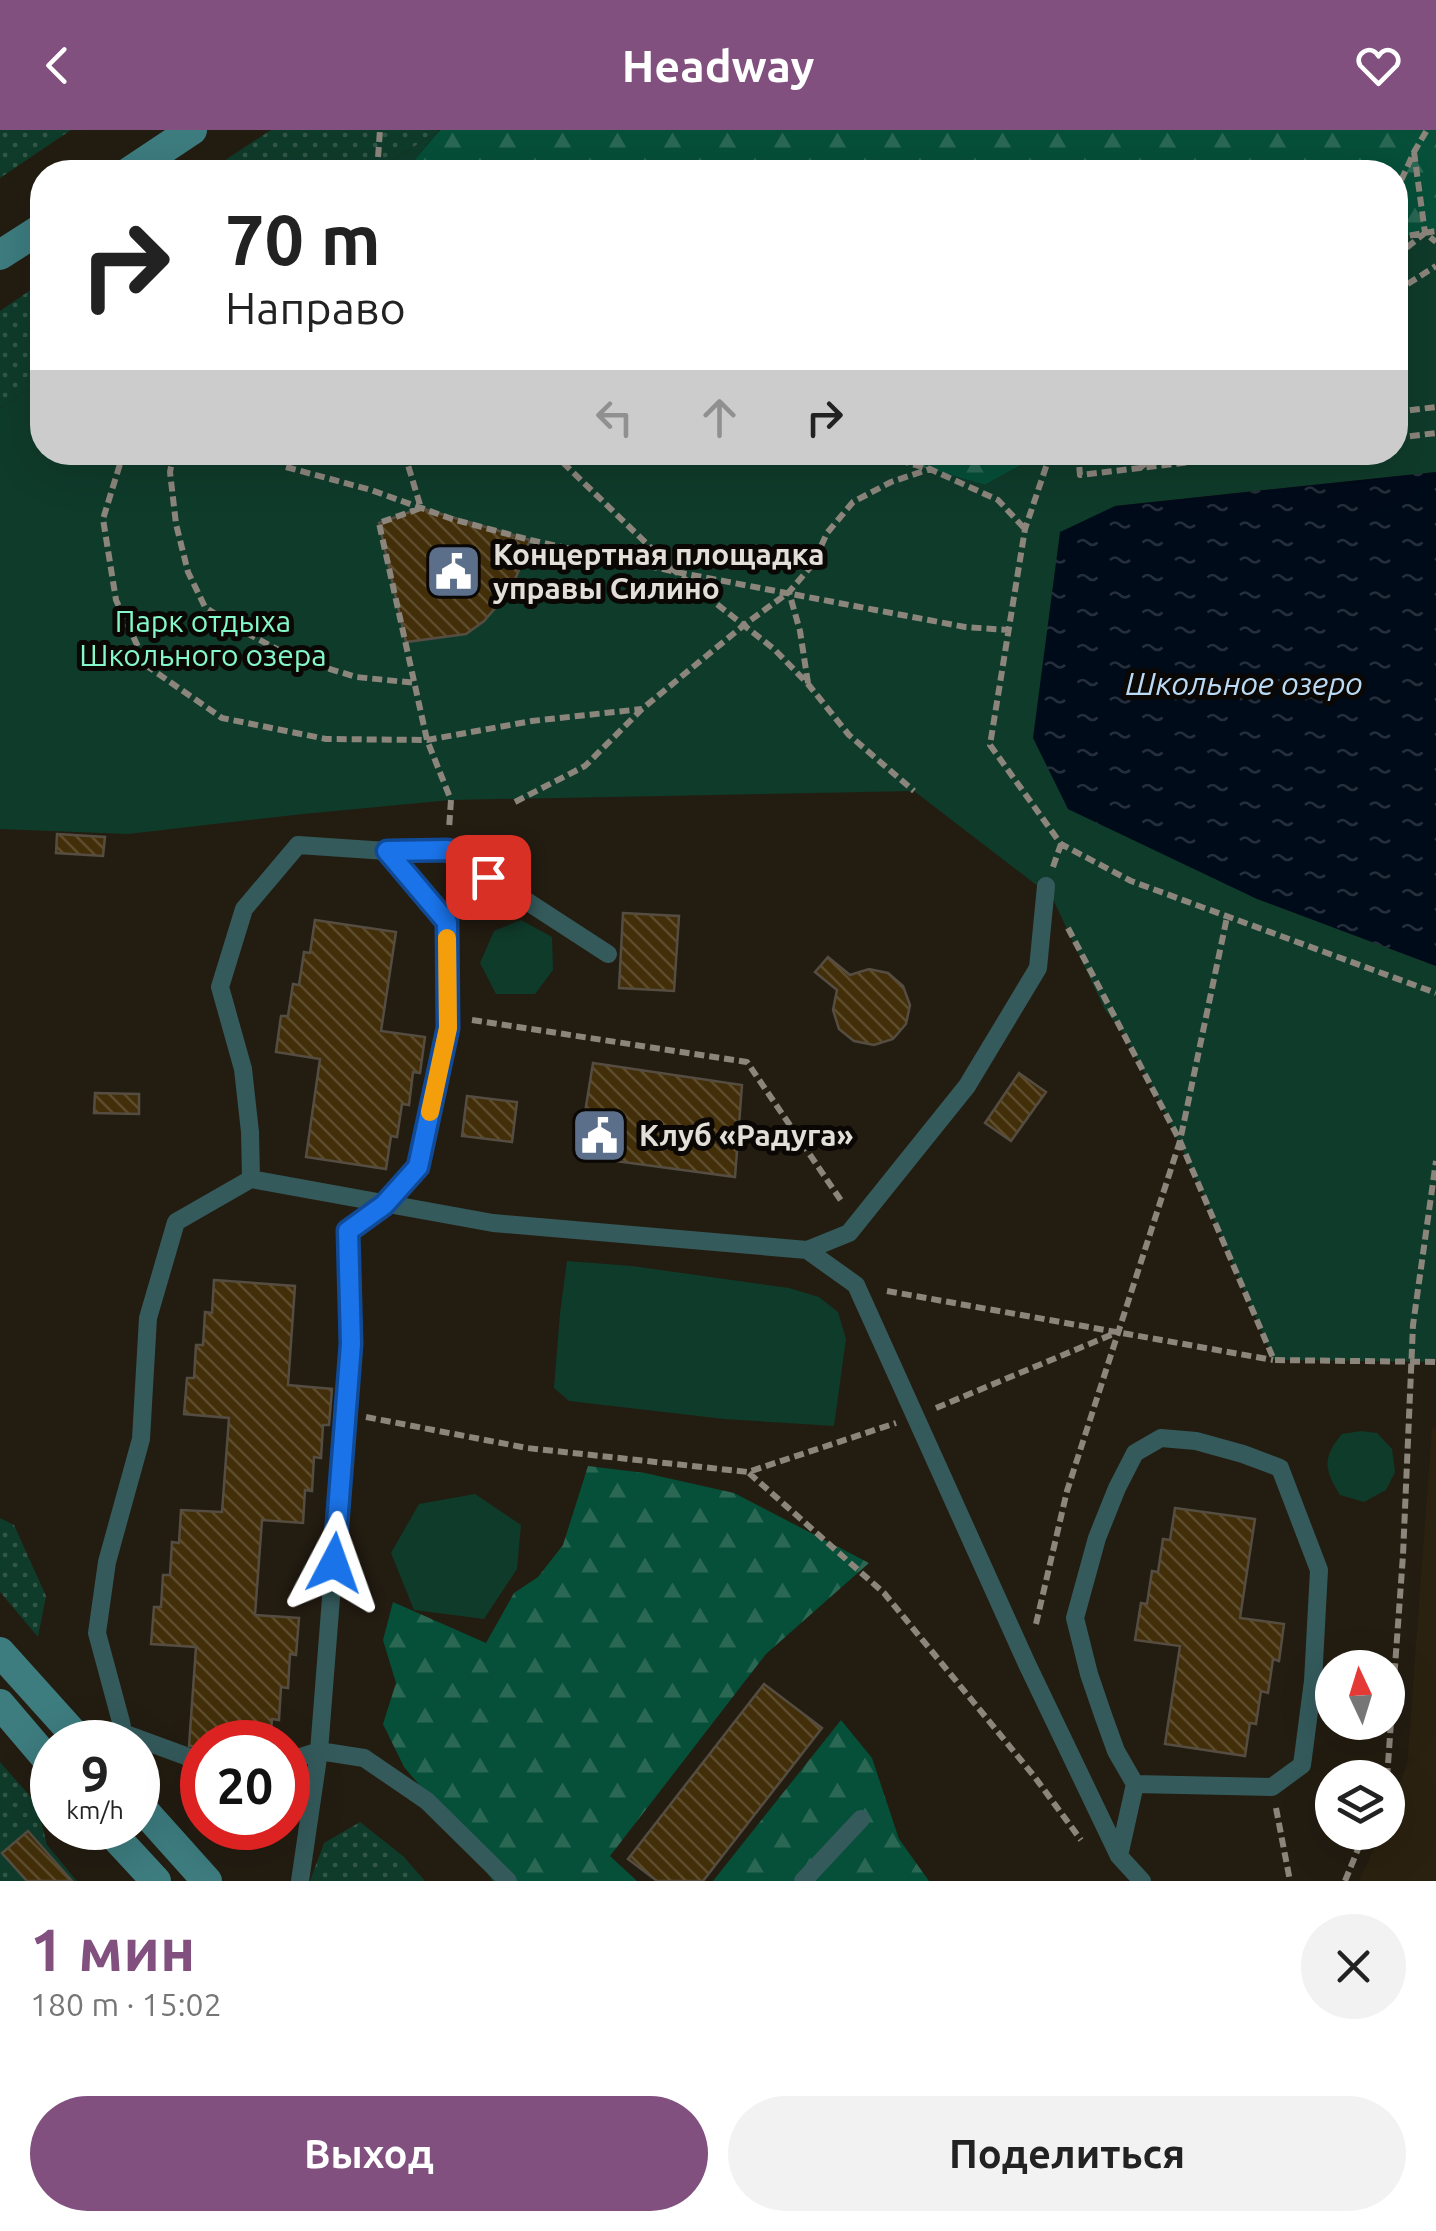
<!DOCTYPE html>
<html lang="ru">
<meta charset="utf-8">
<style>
body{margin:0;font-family:Ubuntu,sans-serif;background:#f2f2f2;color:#222;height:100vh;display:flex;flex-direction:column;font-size:38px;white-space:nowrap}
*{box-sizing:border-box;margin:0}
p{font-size:32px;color:#767676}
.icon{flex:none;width:55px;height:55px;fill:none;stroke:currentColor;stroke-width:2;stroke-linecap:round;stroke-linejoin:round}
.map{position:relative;height:1751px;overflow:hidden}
.drawer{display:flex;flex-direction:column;background:#fff;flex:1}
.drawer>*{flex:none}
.top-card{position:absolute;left:30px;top:30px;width:1378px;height:305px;border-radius:40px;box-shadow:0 10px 40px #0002;background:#fff;color:#222;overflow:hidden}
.needle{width:65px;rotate:356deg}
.fabs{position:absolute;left:1315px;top:1520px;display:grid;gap:20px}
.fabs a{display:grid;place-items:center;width:90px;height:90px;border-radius:50%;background:#fff;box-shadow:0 10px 40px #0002;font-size:50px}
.speed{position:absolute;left:30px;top:1590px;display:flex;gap:20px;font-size:50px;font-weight:700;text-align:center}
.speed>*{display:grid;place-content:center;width:130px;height:130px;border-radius:50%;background:#fff;box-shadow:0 10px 40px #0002;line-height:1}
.speed small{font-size:25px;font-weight:400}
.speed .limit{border:15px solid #d22;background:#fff;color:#111}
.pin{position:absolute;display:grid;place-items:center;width:85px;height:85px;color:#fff;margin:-42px;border-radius:20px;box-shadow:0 5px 15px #0006}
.me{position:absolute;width:110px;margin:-55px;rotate:4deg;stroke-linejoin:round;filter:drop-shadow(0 0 8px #0008)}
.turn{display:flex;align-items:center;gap:35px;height:210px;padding:0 30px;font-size:45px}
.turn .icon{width:130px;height:130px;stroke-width:2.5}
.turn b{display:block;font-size:70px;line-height:85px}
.lanes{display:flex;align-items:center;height:95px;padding:0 30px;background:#0003;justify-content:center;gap:50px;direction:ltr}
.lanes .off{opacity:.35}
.round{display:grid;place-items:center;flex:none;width:105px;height:105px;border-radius:52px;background:#f2f2f2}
.head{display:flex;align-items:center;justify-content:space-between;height:170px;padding:0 30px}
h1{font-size:60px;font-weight:700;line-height:75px;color:#81507e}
.action{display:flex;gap:20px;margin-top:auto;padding:20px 30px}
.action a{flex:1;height:115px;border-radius:60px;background:#81507e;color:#fff;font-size:40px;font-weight:700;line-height:115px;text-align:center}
.action a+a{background:#f2f2f2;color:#222}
header{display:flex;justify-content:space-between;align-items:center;height:130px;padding:0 30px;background:#81507e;color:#fff;font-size:45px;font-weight:700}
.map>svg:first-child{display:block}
.built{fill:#2b2110}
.grass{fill:url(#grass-dots)}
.forest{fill:url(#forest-firs)}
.green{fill:#0f3b2b}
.water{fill:url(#water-ripples)}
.building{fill:url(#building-back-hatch);stroke:#554d41;stroke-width:2.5}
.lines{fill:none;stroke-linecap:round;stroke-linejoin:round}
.path{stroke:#8b857c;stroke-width:6;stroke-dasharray:10 5;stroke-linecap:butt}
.lane{stroke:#345a5b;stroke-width:18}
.secondary{stroke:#3d7c7f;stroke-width:30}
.route-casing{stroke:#114b97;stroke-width:25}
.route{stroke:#1a73e8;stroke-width:18}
.slow{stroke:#f59e0b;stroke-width:18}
.labels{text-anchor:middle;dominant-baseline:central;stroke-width:10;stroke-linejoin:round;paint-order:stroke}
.poi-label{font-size:30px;font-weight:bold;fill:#e3ded7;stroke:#0a0704;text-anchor:start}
.park-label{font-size:30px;fill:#84f8c8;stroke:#0a0704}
.water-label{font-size:32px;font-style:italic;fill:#badaf5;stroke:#0a0704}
</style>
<header><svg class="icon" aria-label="back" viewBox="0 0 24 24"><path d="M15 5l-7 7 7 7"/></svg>Headway<svg class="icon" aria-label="heart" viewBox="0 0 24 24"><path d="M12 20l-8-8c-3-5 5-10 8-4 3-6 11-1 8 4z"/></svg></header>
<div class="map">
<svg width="1436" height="1751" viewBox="0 0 1436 1751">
<defs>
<pattern id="grass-dots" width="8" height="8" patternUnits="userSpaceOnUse" patternTransform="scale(2.5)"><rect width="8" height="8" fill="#0f3b2b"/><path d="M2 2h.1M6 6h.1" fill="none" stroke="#325749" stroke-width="1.8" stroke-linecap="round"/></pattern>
<pattern id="forest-firs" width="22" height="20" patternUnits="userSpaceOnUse" patternTransform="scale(2.5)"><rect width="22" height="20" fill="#064f38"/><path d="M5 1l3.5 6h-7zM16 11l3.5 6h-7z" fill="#2a6854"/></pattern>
<pattern id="water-ripples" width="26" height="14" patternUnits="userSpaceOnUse" patternTransform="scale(2.5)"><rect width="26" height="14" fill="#000b19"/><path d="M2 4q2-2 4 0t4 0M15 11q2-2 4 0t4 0" fill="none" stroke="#252e3a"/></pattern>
<pattern id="building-back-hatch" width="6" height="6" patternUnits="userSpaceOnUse" patternTransform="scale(2.5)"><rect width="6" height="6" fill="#422f0a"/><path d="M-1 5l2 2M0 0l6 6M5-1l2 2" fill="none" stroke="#5d4d2d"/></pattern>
</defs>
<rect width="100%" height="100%" fill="#231c11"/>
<path class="built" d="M1432,1298L1436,1299V1751H1359L1381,1703L1388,1702V1686L1407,1635Z"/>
<path class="grass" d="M0,0H71L0,48Z
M271,0H438V2L373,42H207Z
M42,152V251L0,278V181Z
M0,1388L14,1395L46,1466L38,1507L0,1462Z
M0,1632L37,1674L47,1715L77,1751H0Z
M360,1692L403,1726L425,1751H310L324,1713Z"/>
<path class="forest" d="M440,0H1436V101L1395,108V42H404Z
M870,323H1043L985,355Z
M588,1336L645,1343L734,1363L869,1433L766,1524L610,1726L637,1751H493L452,1693L404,1637L383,1594L396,1553L383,1510L393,1472L486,1513L514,1463L538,1447L563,1415Z
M841,1590L872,1628L899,1709L929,1751H713Z"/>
<path class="green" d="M438,2L404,42H373Z
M1436,101V342L1115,376L1068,679L1258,769L1436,836V1232L1274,1230L1202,1062L1160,972L1122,901L1105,880L1052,767L914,661L451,670L303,684L128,704L0,699V278L42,251V322H870L985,355L1043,323L1395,322V108Z
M521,790L552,807L553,840L535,864H496L480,833L494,801Z
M567,1131L632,1136L789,1158L819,1167L838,1182L846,1209L834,1296L724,1289L569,1271L554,1258L560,1183Z
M1361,1301L1377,1303L1392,1319L1395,1342L1386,1360L1364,1372L1340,1365C1324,1339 1322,1328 1342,1304Z
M475,1364L521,1395L517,1439L484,1489L414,1480L391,1423L419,1374Z"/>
<path class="water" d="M1436,342V836L1257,769L1068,679L1033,608L1060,402L1115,376Z"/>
<path class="building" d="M421,378L530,410L517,445L509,462L484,491L466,504L406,512L379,393Z
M57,704L105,707L103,726L56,723Z
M623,783L679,786L674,861L619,858Z
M315,790L396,802L381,901L425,907L420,943L413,942L409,975L402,974L397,1007L391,1006L386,1039L306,1027L320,929L276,922L281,886H288L293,854L299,855L304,822L310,823Z
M828,827L850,845L869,839L888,843L903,856L910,875L906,894L893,909L874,915L854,911L839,899L833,880L837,860L815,842Z
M593,933L742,955L735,1047L578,1026Z
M1019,943L1046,962L1011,1011L985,993Z
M95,963L139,964V984L94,983Z
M467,966L517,972L512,1012L462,1006Z
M214,1150L295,1156L288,1255L332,1259L329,1295H323L321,1328L314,1327L312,1361L305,1360L303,1393L262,1390L255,1485L299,1488L296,1525L290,1524L288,1558L281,1557L279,1590L272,1589L270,1612H202V1617L189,1616L196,1517L151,1514L154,1477H161L163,1445H170L172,1412L179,1413L181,1380L222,1382L229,1288L184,1284L187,1248H194L196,1215H203L205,1182L212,1183Z
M1175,1378L1255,1389L1240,1488L1284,1494L1279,1531L1273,1529L1268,1563L1261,1561L1256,1594L1250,1593L1245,1626L1165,1614L1180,1516L1135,1510L1141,1473L1147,1474L1152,1441L1158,1442L1163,1409L1170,1410Z
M764,1554L822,1598L703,1751H657L628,1729Z
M28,1701L72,1751H27L2,1723Z"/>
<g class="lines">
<path class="path" d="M1414,22L1425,103
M377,42L380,0
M1395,64L1414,22L1427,0
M1395,108L1436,101
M1395,127L1425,103L1436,112
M1395,162L1436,136
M1395,282L1436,277
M1395,308L1436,303
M128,322L120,334L103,389L116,470L147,536L222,588L326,609L427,610L532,591L642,579
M174,322L170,342L176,394L188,442L205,477L235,497L294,528L356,547L416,553
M404,322L421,378L379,393L427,610L451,670L449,699
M552,322L676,442L774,519L808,554L849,605L914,661
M870,322L930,339L998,370L1025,399
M1051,322L1025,399L990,615L1061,714L1131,751L1436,863
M1078,322L1080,345L1275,322
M286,337L371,360L452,389L530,410L676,442L965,497L1009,500
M1140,338L1159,322
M808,553L800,501L789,462L813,434L827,403L853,372L891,352L930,339
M515,672L585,636L642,579L744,495L789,462
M1053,737L1061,714
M1068,798L1180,1011L1274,1230L1436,1232
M472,890L747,932L842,1072
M887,1161L1273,1230
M936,1278L1118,1202
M366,1287L527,1318L748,1342L896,1293
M749,1343L884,1463L1034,1646L1081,1710
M1036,1494L1067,1361L1180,1011L1227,787
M1387,1648L1403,1425L1413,1195L1436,1031
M1276,1678L1290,1751
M1345,1751L1365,1702"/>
<path class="lane" d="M387,721L448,720L608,824
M251,1049L493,1093L807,1120L856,1155L1027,1534L1119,1726L1142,1751
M807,1120L849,1103L967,956L1038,838L1046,756
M123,1603L202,1632
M115,1612L123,1603L121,1592L97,1503L107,1432L141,1309L148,1188L176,1092L251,1049L250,1002L243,939L220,857L244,779L298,715L387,721L447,792L448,898L419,1037L384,1075L348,1101L351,1213L319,1621L300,1751
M288,1631L319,1621L364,1628L427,1671L508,1751
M1119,1726L1135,1654L1116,1621L1103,1585L1089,1544L1075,1488L1097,1408L1117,1358L1135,1323L1161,1308L1196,1311L1243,1324L1280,1338L1319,1440L1313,1551L1302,1635L1272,1657L1135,1654
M803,1751L861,1689"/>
<path class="secondary" d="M129,42L192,0
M0,125L42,98
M0,1522L81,1612
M0,1574L52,1635
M138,1674L207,1751
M107,1698L156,1751"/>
</g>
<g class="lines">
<defs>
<path id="route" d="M334,1433L351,1214L348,1101L384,1075L418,1037L448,898L447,792L387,721L448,720L488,747"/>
</defs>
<use href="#route" class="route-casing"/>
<use href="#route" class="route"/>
<path class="slow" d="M430,982L448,898L447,808"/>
</g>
<defs>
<symbol id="civic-square" viewBox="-11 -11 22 22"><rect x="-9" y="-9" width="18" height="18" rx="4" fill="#5c6f8a" stroke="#0a0704"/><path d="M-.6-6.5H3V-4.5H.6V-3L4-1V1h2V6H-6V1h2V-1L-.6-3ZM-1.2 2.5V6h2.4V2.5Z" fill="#fff"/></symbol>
</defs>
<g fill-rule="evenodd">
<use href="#civic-square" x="422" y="410" width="63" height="63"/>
<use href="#civic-square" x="568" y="974" width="63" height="63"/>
</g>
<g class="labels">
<g class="poi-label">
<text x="493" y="424">Концертная площадка<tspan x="493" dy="34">управы Силино</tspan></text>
<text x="639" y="1005">Клуб «Радуга»</text>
</g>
<g class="park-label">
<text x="203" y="491">Парк отдыха<tspan x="203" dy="34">Школьного озера</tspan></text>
</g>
<g class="water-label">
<text x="1244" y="553">Школьное озеро</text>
</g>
</g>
</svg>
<div class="fabs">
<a><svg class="needle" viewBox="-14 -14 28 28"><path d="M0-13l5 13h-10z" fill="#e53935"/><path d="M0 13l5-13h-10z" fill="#767676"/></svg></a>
<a><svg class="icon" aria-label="layers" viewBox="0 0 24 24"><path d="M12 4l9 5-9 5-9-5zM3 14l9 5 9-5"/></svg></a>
</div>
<div class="speed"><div>9<small>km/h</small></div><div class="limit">20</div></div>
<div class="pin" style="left:488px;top:747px;background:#d93025"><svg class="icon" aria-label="arrive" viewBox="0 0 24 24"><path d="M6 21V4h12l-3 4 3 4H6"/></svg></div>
<svg class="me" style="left:334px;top:1433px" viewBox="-20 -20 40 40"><path d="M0-17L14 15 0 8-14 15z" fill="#1a73e8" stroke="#fff" stroke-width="4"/></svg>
<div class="top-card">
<div class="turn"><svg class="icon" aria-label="right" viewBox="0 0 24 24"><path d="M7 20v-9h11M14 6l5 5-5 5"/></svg><div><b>70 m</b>Направо</div></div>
<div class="lanes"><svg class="icon off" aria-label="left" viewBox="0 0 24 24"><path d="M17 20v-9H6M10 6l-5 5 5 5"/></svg><svg class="icon off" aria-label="ahead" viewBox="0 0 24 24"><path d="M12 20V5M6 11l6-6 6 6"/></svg><svg class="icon" aria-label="right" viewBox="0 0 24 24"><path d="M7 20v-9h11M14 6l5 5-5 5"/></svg></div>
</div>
</div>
<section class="drawer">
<div class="head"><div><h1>1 мин</h1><p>180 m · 15:02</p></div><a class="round"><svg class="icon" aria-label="close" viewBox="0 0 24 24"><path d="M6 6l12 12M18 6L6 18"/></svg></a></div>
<div class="action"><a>Выход</a><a>Поделиться</a></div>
</section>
